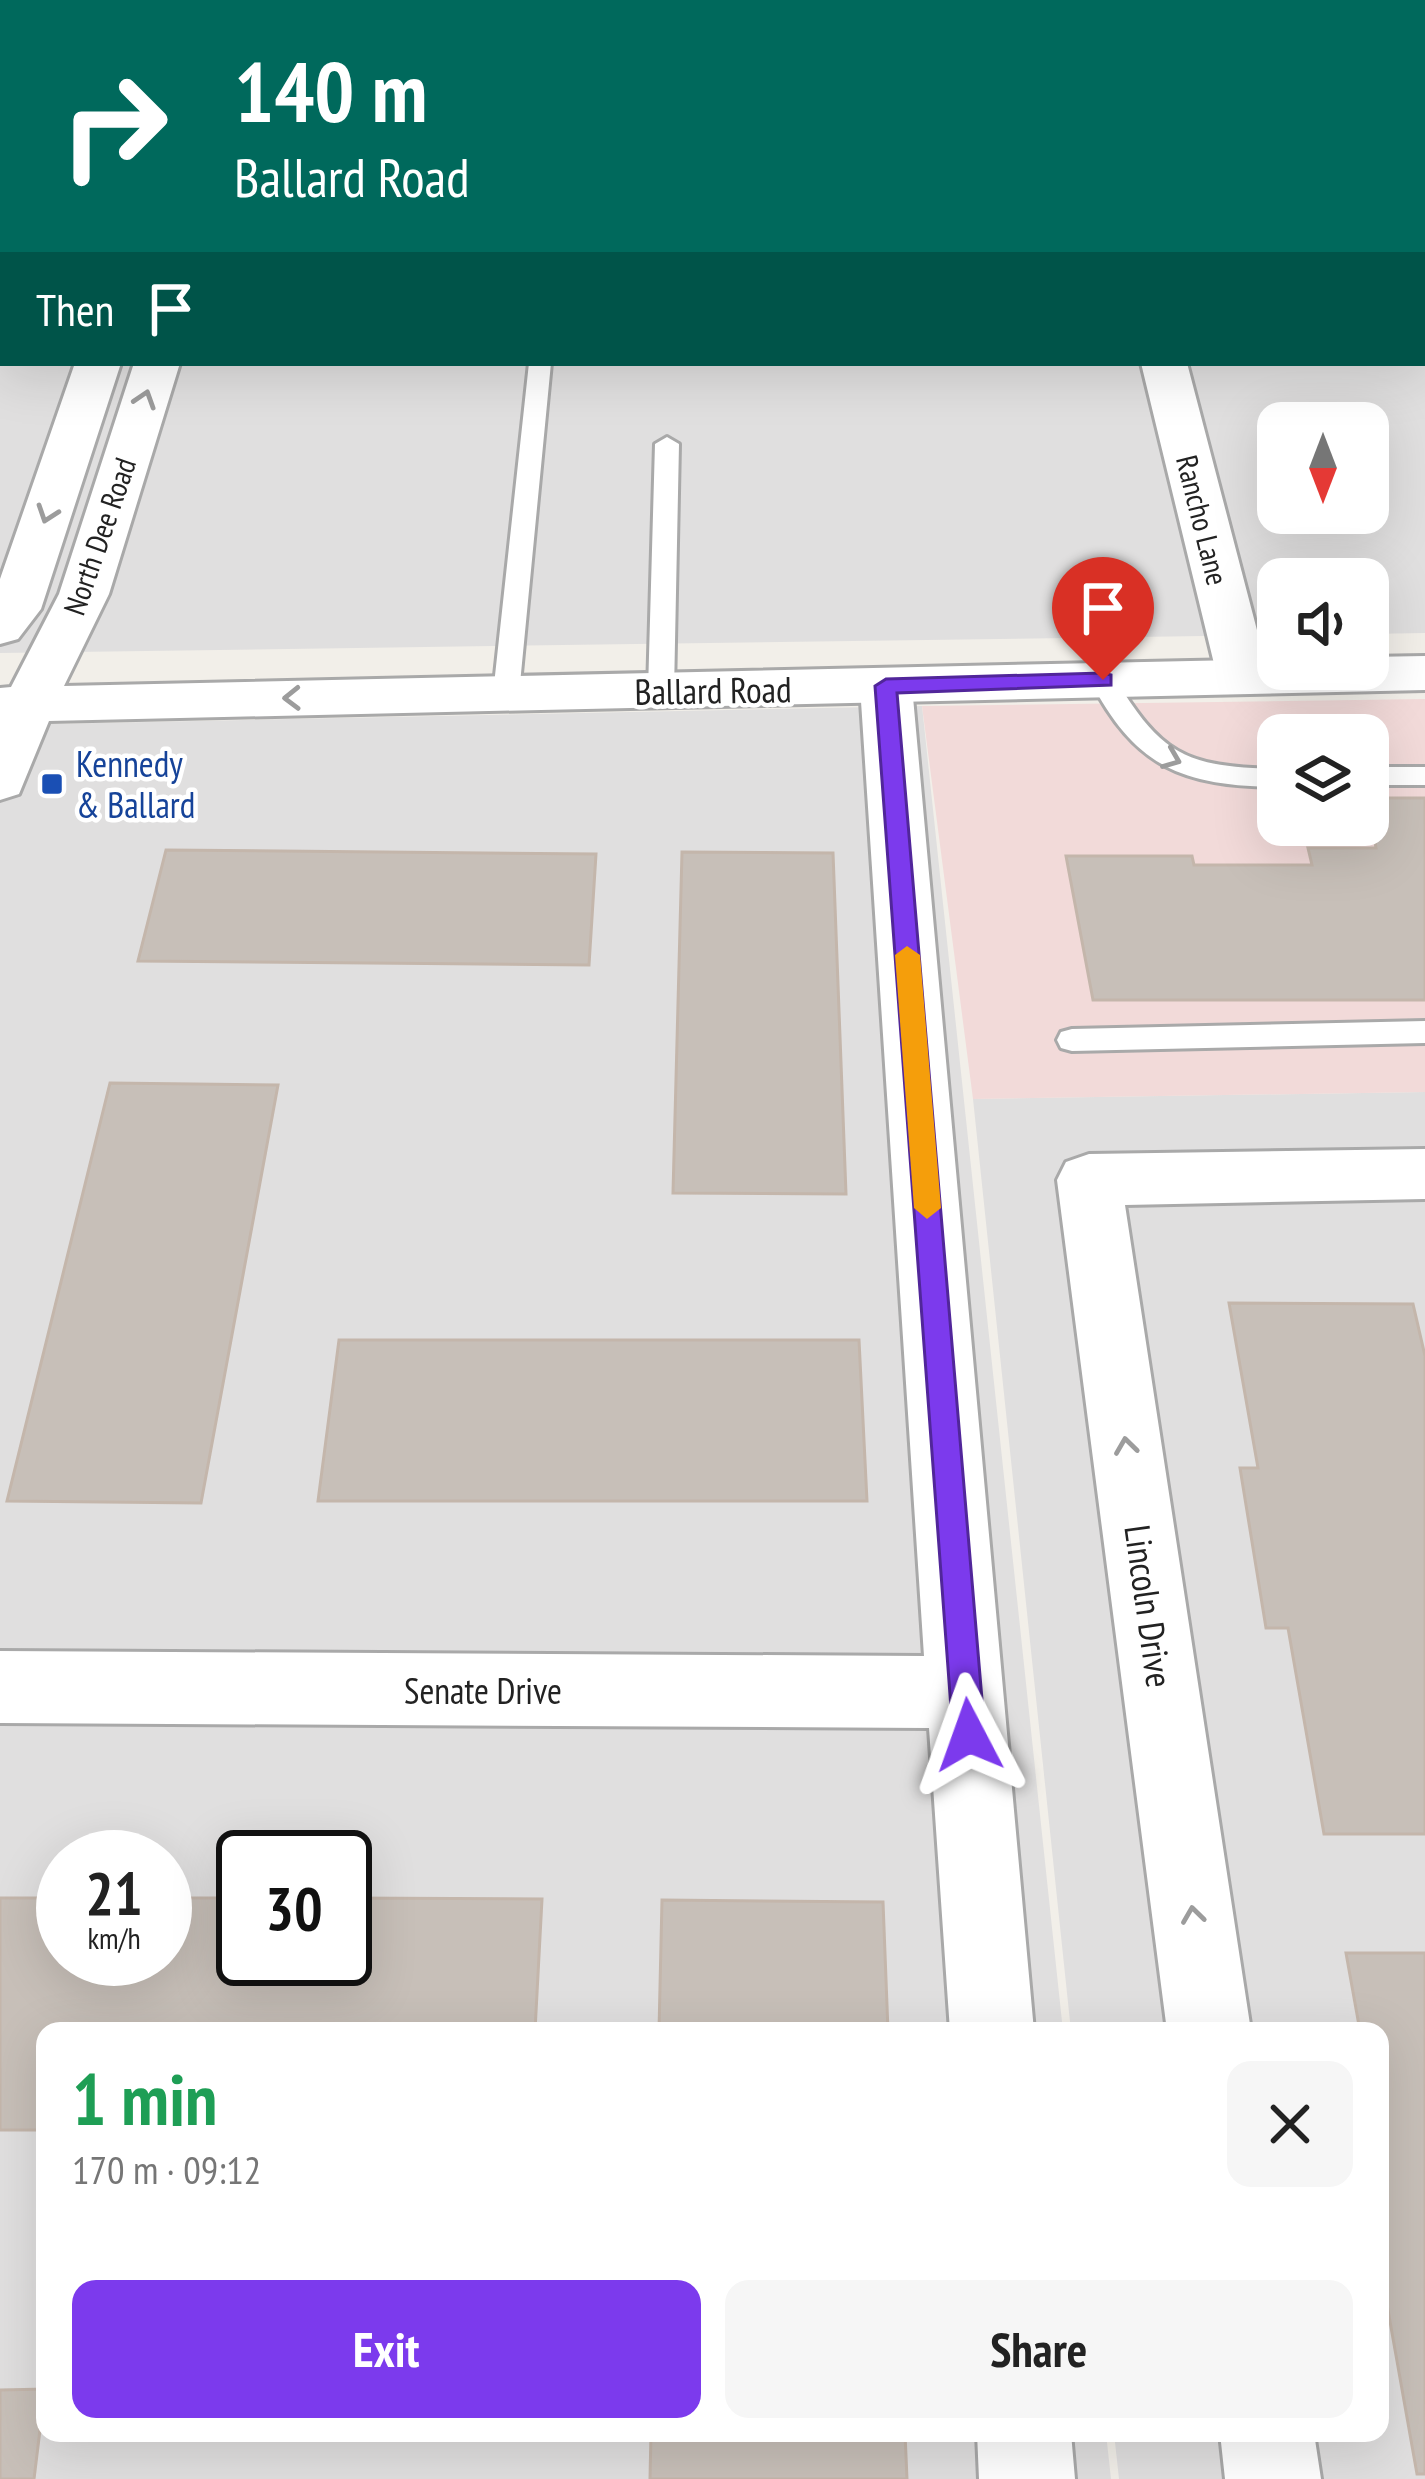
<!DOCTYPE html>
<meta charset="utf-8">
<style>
body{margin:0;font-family:"PT Sans Narrow",sans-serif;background:#f6f6f6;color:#222;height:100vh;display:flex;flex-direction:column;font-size:45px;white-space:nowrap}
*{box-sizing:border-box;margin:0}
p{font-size:39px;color:#767676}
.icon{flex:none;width:66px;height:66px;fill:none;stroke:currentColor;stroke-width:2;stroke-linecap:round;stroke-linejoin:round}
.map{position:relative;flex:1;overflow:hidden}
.drawer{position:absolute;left:36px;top:2022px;width:1353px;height:420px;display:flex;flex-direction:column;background:#fff;border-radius:24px;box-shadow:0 12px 48px #0002}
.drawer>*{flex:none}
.hud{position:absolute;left:0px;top:0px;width:1425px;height:366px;box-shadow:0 12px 48px #0002;background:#00695c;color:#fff;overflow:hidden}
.needle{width:78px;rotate:180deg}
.controls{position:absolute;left:1257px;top:402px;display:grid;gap:24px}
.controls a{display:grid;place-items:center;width:132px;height:132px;border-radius:24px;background:#fff;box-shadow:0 12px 48px #0002;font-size:60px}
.speed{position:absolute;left:36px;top:1830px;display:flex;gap:24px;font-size:60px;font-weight:700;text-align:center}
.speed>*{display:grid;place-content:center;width:156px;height:156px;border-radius:50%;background:#fff;box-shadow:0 12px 48px #0002;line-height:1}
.speed small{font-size:30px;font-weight:400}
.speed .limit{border:6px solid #111;border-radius:18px;background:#fff;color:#111}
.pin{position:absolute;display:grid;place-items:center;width:102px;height:102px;color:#fff;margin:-123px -51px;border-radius:50% 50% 50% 0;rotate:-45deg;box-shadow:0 0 12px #0007}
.pin .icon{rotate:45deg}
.me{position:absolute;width:132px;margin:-66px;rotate:356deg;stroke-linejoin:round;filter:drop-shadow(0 0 9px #0008)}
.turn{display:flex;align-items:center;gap:42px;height:252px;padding:0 36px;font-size:54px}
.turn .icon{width:156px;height:156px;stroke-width:2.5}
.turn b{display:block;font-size:84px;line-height:102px}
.then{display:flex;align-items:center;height:114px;padding:0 36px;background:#0003;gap:24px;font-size:45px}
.round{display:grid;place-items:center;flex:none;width:126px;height:126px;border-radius:24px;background:#f6f6f6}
.head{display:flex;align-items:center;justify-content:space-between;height:204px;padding:0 36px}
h1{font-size:72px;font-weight:600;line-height:90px;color:#1e9e55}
.primary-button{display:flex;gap:24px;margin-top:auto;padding:24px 36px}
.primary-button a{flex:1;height:138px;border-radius:24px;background:#7c3aed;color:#fff;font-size:48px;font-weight:600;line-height:138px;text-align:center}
.primary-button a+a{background:#f6f6f6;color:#222}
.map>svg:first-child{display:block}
.residential{fill:#e0dfdf;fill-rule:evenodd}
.commercial{fill:#f2dad9;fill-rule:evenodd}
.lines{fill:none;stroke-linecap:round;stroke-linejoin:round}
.stream{fill:#aad3df;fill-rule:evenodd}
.building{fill:#c7bfb8;stroke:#c4b6ab;stroke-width:3}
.service-casing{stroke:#a9a9a9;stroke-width:6}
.minor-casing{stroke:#a9a9a9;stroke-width:6}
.tertiary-casing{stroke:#a9a9a9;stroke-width:6}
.service{fill:#fff;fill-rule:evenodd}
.minor{fill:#fff;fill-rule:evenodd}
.tertiary{fill:#fff;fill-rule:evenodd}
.oneway{stroke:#9c9c9c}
.route{fill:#7c3aed;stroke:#51269a;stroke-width:3}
.slow{fill:#f59e0b}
.transit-dot{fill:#1a4fb4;stroke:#fff;stroke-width:4.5}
.labels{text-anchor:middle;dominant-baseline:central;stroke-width:9;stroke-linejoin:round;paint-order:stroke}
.far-street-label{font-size:30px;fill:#222;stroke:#fff}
.street-label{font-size:36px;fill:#222;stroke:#fff}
.transit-label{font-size:36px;fill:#164399;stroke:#fff;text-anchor:start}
</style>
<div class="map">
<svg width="1425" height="2479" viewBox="0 0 1425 2479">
<rect width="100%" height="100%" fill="#f2efe9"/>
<path class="residential" d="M0,0H1425V633L1368,634V579H1278V635L0,653ZM3,3H1422V363H3ZM1278,423H1368V513H1278Z
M922,706L1063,2031H45V2433H1106L1111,2479H0V725ZM63,1857H165V1959H63ZM243,1857H345V1959H243Z
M1425,1092V2479H1119L1114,2433H1380V2031H1071L973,1099Z"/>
<path class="commercial" d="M1425,699V1092L973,1099L922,706ZM1278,735H1368V825H1278Z"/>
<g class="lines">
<path class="stream" d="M1134,0H1149L1152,3H1137Z
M1422,56H1425V64H1422Z"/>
</g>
<path class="building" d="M1368,798H1425V1000H1093L1066,856H1192L1194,865H1312L1308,848H1376Z
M166,850L596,854L589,965L138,961Z
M682,852L833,853L846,1194L673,1193Z
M110,1083L278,1085L201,1503L7,1501Z
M1229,1303L1413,1304L1425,1356V1834H1324L1288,1628H1266L1240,1468H1258Z
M339,1340H859L867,1501H318Z
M0,1898H63V1959H165V1898H243V1959H345V1898L542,1899L535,2031H45V2130H0Z
M662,1900L883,1902L888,2031H659Z
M1346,1953H1425V2474H1417L1380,2265V2186H1387L1380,2145V2031H1360Z
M45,2389L34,2479H0V2390Z
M651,2433H905L907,2479H650Z"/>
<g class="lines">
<defs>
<path id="service" d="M529,363H551L519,694L506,703L493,694Z
M667,437L679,444L674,691L661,700L648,691L655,444Z
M1103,671L1112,674C1161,754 1183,767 1278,769V787C1182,786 1135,767 1090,680Z
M1368,767H1425V785H1368Z
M1425,1021V1043L1072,1051L1061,1048L1057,1040L1061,1032L1072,1029Z"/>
<path id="minor" d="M1141,363H1187L1269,676L1262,688L1243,693L1224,688L1217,676Z
M886,669L905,674L912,686L1034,2031H950L929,1728L0,1723V1651L924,1656L860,686L867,674Z
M1425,1149V1199L1125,1205L1251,2031H1167L1057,1180L1066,1162L1089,1154Z
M977,2433H1071L1075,2479H979Z
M1220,2433H1314L1321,2479H1225Z"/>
<path id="tertiary" d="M75,363H121L41,609L18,639L0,644V579Z
M134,363H180L109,594L64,686L1278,659V669H1368V657L1425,656V690L49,721L19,794L0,800V688L11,687L59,594Z"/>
</defs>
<use href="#service" class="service-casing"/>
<use href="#minor" class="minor-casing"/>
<use href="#tertiary" class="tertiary-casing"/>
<use href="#service" class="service"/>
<use href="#minor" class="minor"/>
<use href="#tertiary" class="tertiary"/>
</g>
<defs><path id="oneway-chevron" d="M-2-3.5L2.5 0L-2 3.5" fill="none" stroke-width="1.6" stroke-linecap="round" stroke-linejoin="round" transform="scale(3)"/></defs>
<g class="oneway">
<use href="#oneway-chevron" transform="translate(145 399) rotate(-72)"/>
<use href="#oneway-chevron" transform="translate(47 514) rotate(109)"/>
<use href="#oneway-chevron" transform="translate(292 698) rotate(179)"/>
<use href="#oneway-chevron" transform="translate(1172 759) rotate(22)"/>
<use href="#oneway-chevron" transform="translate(1126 1446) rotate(-98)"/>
<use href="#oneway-chevron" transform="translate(1193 1915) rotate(-98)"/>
</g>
<path class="route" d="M1103,673L1111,675V685L897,693L985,1735L980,1746L969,1750L957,1746L953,1735L875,686L886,679Z"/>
<path class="slow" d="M907,946L920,955L941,1208L927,1219L914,1208L895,955Z"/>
<rect class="transit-dot" x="40" y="772" width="24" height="24" rx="6"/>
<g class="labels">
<g class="far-street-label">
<text transform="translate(1203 520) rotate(76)">Rancho Lane</text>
<text transform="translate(99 536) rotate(-71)">North Dee Road</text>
</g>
<g class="street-label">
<text transform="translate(713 690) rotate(-1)">Ballard Road</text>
<text transform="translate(1149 1606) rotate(82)">Lincoln Drive</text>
<text x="483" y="1690">Senate Drive</text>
</g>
<g class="transit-label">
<text x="76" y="763">Kennedy<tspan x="76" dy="41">&amp; Ballard</tspan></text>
</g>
</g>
</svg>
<div class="controls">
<a><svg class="needle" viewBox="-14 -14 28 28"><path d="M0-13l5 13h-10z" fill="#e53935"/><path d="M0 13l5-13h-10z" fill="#767676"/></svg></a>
<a><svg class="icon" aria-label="sound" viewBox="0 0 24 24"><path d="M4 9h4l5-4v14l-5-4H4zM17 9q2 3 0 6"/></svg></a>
<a><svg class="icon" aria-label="layers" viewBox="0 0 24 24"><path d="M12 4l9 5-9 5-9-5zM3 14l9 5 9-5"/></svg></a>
</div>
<div class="speed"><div>21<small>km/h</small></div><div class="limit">30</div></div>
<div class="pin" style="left:1103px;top:680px;background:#d93025"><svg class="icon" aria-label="arrive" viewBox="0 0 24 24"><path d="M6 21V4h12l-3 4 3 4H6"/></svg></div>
<svg class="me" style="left:969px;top:1735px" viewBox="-20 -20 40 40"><path d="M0-17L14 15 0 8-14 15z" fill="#7c3aed" stroke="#fff" stroke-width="4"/></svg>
<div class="hud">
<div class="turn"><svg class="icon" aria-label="right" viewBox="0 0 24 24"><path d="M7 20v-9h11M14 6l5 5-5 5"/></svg><div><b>140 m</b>Ballard Road</div></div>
<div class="then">Then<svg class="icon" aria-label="arrive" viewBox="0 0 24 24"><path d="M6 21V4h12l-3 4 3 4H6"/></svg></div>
</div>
<section class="drawer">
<div class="head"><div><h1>1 min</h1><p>170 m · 09:12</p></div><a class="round"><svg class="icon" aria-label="close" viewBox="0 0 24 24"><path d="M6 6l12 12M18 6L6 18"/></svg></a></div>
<div class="primary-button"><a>Exit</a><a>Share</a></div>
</section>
</div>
